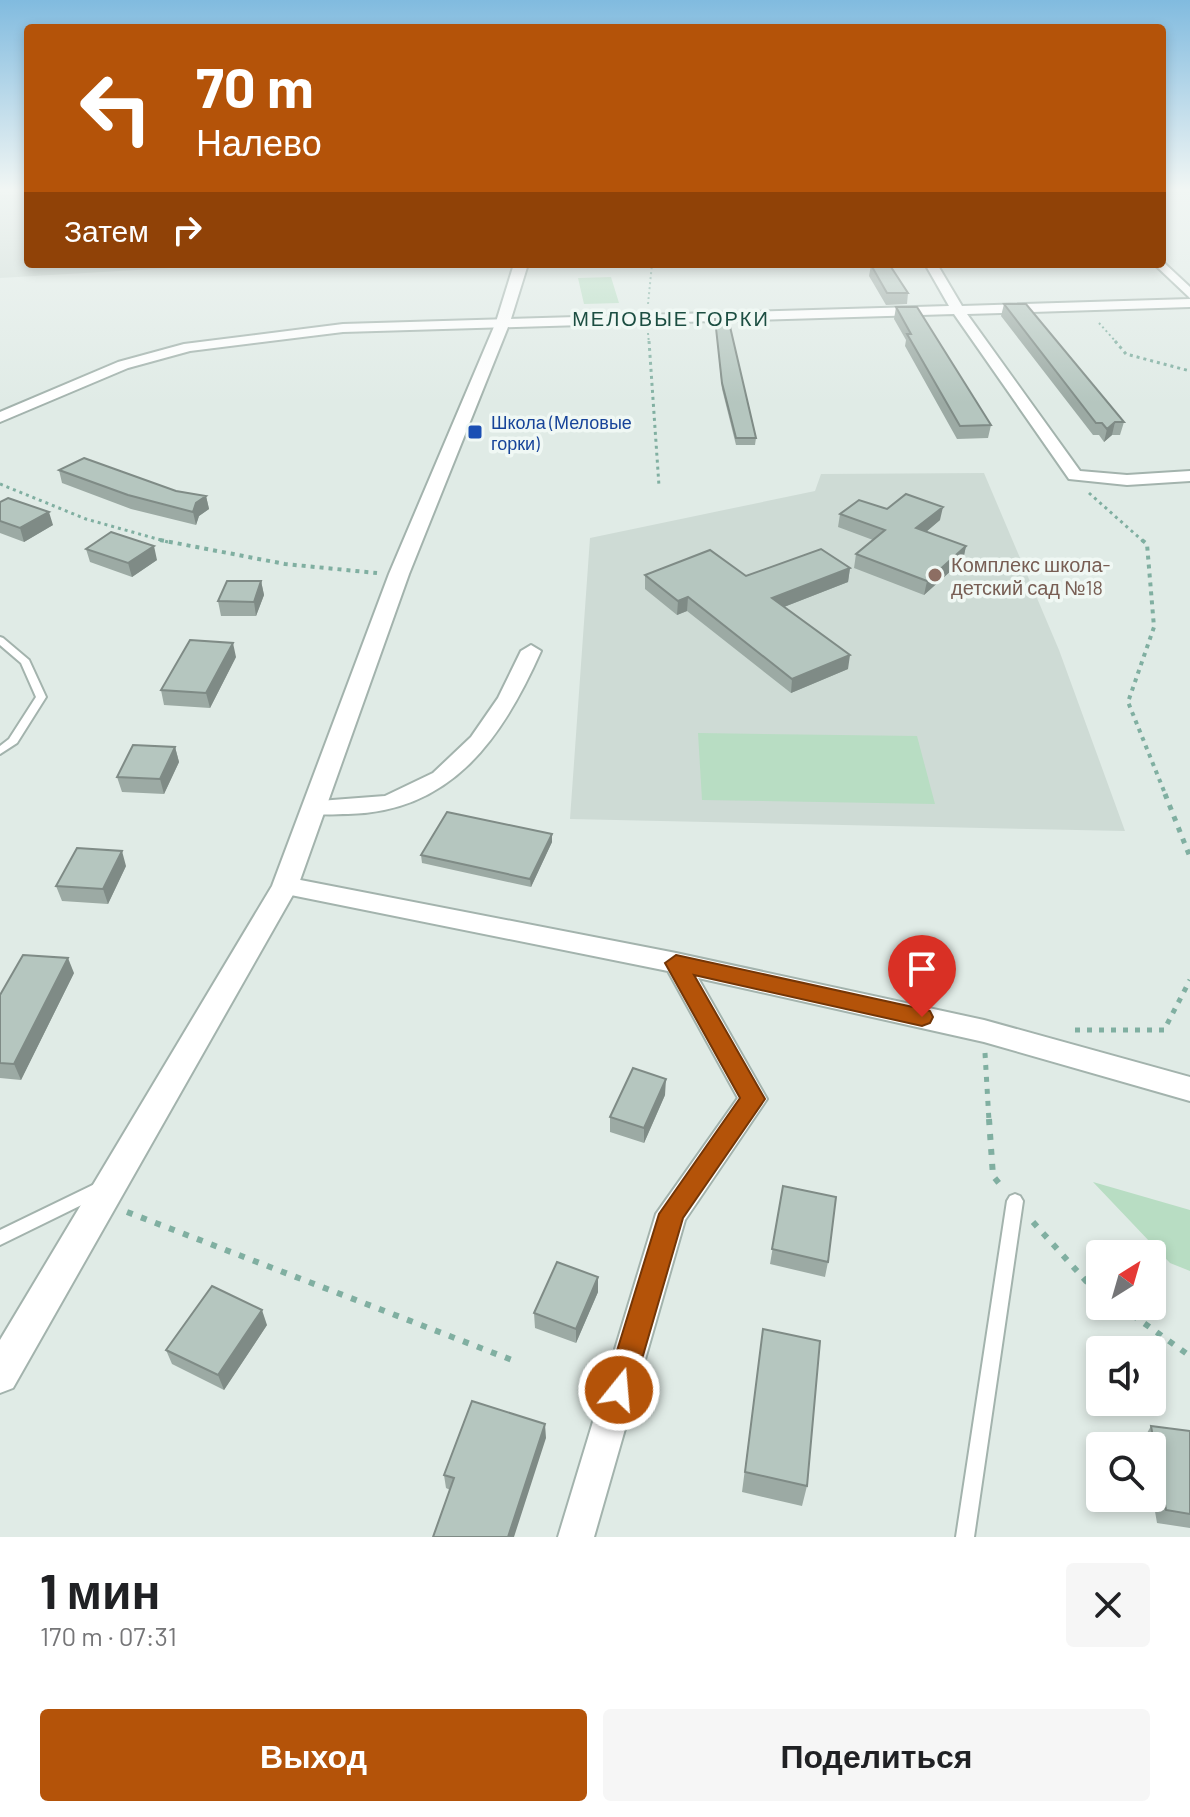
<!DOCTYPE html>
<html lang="ru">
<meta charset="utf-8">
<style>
body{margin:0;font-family:Barlow,sans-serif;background:#f6f6f6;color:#202124;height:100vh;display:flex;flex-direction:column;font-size:30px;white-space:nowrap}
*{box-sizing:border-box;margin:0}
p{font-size:26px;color:#757577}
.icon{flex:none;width:44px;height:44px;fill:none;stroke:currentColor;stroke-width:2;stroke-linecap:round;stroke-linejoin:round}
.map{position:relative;height:1537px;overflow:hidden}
.sheet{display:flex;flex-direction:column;background:#fff;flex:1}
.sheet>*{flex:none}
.hud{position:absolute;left:24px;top:24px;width:1142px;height:244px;border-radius:8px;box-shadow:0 4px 12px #0003;background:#b45309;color:#fff;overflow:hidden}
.needle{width:52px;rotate:37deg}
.controls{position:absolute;left:1086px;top:1240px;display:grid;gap:16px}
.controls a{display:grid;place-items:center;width:80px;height:80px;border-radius:8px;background:#fff;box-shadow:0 4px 12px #0003;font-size:40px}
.pin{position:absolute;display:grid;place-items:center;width:68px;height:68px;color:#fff;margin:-82px -34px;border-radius:50% 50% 50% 0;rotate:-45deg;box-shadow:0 0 8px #0007}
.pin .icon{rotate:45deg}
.me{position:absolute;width:88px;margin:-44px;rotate:17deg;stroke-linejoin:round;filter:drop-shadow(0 0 6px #0008)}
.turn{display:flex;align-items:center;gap:28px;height:168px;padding:0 40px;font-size:36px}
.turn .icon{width:104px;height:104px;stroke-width:2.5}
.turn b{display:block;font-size:56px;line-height:68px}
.then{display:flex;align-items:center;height:76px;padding:0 40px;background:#0003;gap:16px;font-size:30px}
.round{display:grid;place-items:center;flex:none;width:84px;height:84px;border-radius:8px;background:#f6f6f6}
.head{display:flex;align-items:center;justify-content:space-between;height:136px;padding:0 40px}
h1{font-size:48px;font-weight:700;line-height:60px}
.button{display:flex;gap:16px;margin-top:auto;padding:16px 40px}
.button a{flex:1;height:92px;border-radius:8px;background:#b45309;color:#fff;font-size:32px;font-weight:700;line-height:92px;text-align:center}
.button a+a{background:#f6f6f6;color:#202124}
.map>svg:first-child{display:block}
.built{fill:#cedbd5}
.green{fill:#b8ddc3}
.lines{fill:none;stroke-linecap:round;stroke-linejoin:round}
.service-casing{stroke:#a3b3ad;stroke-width:4}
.minor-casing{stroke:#a3b3ad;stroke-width:4}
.tertiary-casing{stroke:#a3b3ad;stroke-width:4}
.path-far4{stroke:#80afa1;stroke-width:2;stroke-dasharray:2 3;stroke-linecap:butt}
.path-far3{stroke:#80afa1;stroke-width:3;stroke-dasharray:3 4;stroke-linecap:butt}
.path-far2{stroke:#80afa1;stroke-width:4;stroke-dasharray:4 5;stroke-linecap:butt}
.path-far1{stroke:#80afa1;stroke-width:5;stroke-dasharray:5 7;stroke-linecap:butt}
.path{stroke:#80afa1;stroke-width:6;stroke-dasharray:6 9;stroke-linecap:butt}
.service{fill:#fff;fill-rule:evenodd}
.minor{fill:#fff;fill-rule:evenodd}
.tertiary{fill:#fff;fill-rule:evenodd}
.wall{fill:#9caaa4}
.shaded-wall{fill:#7f8b86}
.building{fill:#b5c6bf;stroke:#7f8b86;stroke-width:2}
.route{fill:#b45309;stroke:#753606;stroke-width:2}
.transit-dot{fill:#1a4fb4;stroke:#f0f8f4;stroke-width:3}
.education-dot{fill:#8d6e63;stroke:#f0f8f4;stroke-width:3}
.labels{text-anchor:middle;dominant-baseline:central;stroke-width:7;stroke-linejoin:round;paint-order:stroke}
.far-transit-label{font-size:18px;fill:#164399;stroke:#f0f8f4;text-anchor:start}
.far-quarter-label{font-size:20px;letter-spacing:2px;fill:#1c4e42;stroke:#f0f8f4}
.education-label{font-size:20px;fill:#785e54;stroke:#f0f8f4;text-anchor:start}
</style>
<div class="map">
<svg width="1190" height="1537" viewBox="0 0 1190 1537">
<rect width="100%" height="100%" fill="#e0ebe6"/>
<path class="built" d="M28,193V264H239L0,278V195Z
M984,473L1059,650L1125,831L570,819L590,538L815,491L821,474Z"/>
<path class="green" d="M611,277L619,303L584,304L578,278Z
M698,733L917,736L935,804L702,800Z
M1093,1182L1190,1210V1271L1170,1263Z"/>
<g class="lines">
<defs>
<path id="service" d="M0,637L3,638L29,660L46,697L17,743L0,754V746L9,739L36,697L21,663L0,645Z
M101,1181L106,1183L109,1188L106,1193L0,1245V1230Z
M1015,1194L1020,1196L1023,1201L974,1537H956L1007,1201L1010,1196Z"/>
<path id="minor" d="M1162,261L1190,287V298L1154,264H1162Z
M925,264H937L962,306L1190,299V307L967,314L1080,471L1127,475L1190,471V481L1127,485L1069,479L954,314L343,332L190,351L128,368L0,422V412L118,362L184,344L343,324L949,306Z
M531,645L541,651C503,737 452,812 348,814C335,814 319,816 306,812L303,807L306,802L385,796L433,773L471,737L498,698L521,651Z
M285,877L676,953L984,1020L1190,1077V1101L984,1042L698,978L767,1099L685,1220L594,1537H558L656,1214L738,1098L668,971L276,892L273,886L276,880Z"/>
<path id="tertiary" d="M514,264H528L510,322L409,574L298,886L13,1388L0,1393V1340L272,886L389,574L496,322Z"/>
</defs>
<use href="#service" class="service-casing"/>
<use href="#minor" class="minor-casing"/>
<use href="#tertiary" class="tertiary-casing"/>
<path class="path-far4" d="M648,304L652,264
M1099,323L1117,343
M648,333L649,343"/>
<path class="path-far3" d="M649,341L659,486
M1115,341L1126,354L1190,371
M0,484L86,519L168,542
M1089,493L1144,542"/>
<path class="path-far2" d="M160,540L285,564L377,573
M1142,540L1147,544L1154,627L1128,702L1166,796"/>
<path class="path-far1" d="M1165,794L1190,857
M1075,1030H1164L1190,980
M985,1053L989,1121"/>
<path class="path" d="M989,1119L993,1176L1003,1188
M127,1212L512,1360
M1033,1222L1086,1281L1100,1291
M1120,1306L1190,1356"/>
<use href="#service" class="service"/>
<use href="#minor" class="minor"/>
<use href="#tertiary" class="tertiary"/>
</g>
<path class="wall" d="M871,265L908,293L907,304L886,305L869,276Z
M1004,304L1124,422L1120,435H1112L1104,442L1099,435H1093L1001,316Z
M896,307L991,425L988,438L957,439L905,346L906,340L894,319Z
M715,319L756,438L755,445H736L722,389Z
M59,470L206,496L209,509L199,516L196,525L131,509L62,483Z
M0,502L53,525L24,542L0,533Z
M887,509L940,520L926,532L966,546L963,560L924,595L854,568L856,554L873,540L838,527L840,514Z
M86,549L157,560L132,577L90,562Z
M850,568L848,582L784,607L848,669L791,693L687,611L677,615L645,589V575L746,576Z
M261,581L264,595L256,616H221L218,601Z
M236,657L210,708L164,705L161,690Z
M175,747L179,762L164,794L122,792L117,777Z
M552,834V842L531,887L422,863L421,855Z
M126,866L108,904L62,901L56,886Z
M74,973L21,1080L0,1078V995Z
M665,1095L644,1143L610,1132V1117Z
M783,1186L828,1262L825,1277L770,1264Z
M598,1277V1292L576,1343L535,1328L534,1313Z
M267,1325L224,1390L172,1364L166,1350Z
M763,1329L807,1486L802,1506L742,1492Z
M1151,1426L1190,1431V1528L1157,1523L1152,1494V1446H1144L1143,1440Z
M546,1438L450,1490L446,1488L444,1475Z"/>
<path class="shaded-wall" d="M1115,422L1112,435L1104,442L1107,429Z
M206,496L209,509L199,516L196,525L193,512L196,503Z
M943,507L940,520L914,542L916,528Z
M49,512L53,525L24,542L20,528Z
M154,546L157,560L132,577L128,563Z
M966,546L963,560L924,595L927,581Z
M850,568L848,582L771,612L772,598Z
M261,581L264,595L256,616L254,602Z
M688,597L687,611L677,615L678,601Z
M233,643L236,657L210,708L206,693Z
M850,655L848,669L791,693L792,679Z
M175,747L179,762L164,794L160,779Z
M552,834V842L531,887L530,879Z
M122,851L126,866L108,904L103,889Z
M68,958L74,973L21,1080L14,1064Z
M666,1079L665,1095L644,1143V1128Z
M598,1277V1292L576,1343V1329Z
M262,1310L267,1325L224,1390L218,1375Z
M545,1424L546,1438L514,1537H508Z"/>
<path class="building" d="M873,264H889L908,293H887L871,265Z
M1004,304H1026L1124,422H1115L1107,429L1102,423H1096Z
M896,307H917L991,425L960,426L907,334H911Z
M728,318L756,438H736L722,383L715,319Z
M84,458L176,491L206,496L196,503L193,512L128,495L59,470Z
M906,494L943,507L916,528L966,546L927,581L856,554L885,530L840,514L859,500L887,509Z
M8,498L49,512L20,528L0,521V502Z
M111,532L154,546L128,563L86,549Z
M821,549L850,568L772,598L850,655L792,679L688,597L678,601L645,575L710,550L746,576Z
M227,581H261L254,602L218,601Z
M190,640L233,643L206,693L161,690Z
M133,745L175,747L160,779L117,777Z
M447,812L552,834L530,879L421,855Z
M77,848L122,851L103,889L56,886Z
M23,955L68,958L14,1064L0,1063V995Z
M633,1068L666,1079L644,1128L610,1117Z
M783,1186L836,1197L828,1262L772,1249Z
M557,1262L598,1277L576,1329L534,1313Z
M212,1286L262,1310L218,1375L166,1350Z
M763,1329L820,1341L807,1486L745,1472Z
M472,1401L545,1424L508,1537H433L454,1478L444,1475Z
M1151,1426L1190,1431V1514L1166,1510Z"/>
<linearGradient id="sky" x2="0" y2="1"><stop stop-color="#81bbdf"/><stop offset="0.47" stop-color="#f1f6f4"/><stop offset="1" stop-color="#f1f6f4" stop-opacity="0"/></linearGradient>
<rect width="1190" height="403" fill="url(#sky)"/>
<path class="route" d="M676,955L922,1009L930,1011L933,1017L930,1023L922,1026L694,975L765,1099L683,1218L633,1390L629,1400L619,1404L609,1400L605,1390L659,1214L740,1098L665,963Z"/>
<rect class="transit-dot" x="467" y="424" width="16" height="16" rx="4"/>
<circle class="education-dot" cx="935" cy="575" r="8"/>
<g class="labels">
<g class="far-transit-label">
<text x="491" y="422">Школа (Меловые<tspan x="491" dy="21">горки)</tspan></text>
</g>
<g class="far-quarter-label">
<text x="671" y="318">МЕЛОВЫЕ ГОРКИ</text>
</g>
<g class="education-label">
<text x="951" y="564">Комплекс школа-<tspan x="951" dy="23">детский сад №18</tspan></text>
</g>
</g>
</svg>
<div class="controls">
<a><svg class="needle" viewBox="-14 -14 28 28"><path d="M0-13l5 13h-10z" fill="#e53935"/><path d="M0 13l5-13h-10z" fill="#757577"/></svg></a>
<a><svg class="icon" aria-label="sound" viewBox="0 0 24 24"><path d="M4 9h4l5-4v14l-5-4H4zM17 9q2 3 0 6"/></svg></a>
<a><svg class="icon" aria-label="search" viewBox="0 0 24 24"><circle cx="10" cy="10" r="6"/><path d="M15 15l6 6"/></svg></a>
</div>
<div class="pin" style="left:922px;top:1017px;background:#d93025"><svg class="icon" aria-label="arrive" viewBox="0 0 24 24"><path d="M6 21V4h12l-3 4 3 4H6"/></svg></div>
<svg class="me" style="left:619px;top:1390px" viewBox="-20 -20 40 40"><circle r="17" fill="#b45309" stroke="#fff" stroke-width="3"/><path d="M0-11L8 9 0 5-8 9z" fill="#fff"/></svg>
<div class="hud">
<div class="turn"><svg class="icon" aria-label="left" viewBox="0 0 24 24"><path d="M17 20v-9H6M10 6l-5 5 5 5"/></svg><div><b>70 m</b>Налево</div></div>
<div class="then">Затем<svg class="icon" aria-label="right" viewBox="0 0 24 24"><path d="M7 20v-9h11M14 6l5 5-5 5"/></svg></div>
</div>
</div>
<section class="sheet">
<div class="head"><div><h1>1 мин</h1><p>170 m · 07:31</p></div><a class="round"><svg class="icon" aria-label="close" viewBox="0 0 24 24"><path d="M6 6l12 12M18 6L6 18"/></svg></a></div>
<div class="button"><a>Выход</a><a>Поделиться</a></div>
</section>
